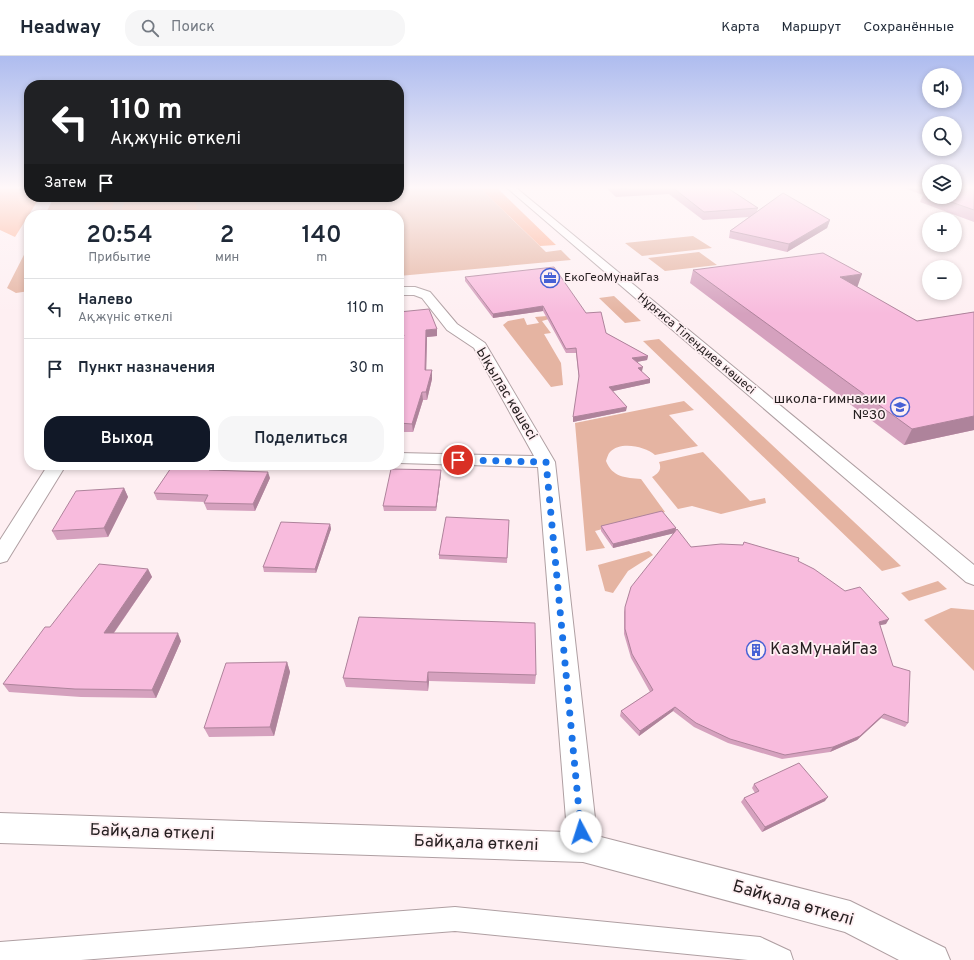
<!DOCTYPE html>
<html lang="ru">
<meta charset="utf-8">
<style>
body{margin:0;font-family:Overpass,sans-serif;background:#f6f6f7;color:#1f2937;height:100vh;display:flex;flex-direction:column;font-size:15px;white-space:nowrap}
*{box-sizing:border-box;margin:0}
p{font-size:13px;color:#747a83}
.icon{flex:none;width:22px;height:22px;fill:none;stroke:currentColor;stroke-width:2;stroke-linecap:round;stroke-linejoin:round}
.map{position:relative;flex:1;overflow:hidden}
.details{position:absolute;left:24px;top:154px;width:380px;height:260px;display:flex;flex-direction:column;background:#fff;border-radius:16px;box-shadow:0 2px 6px #0003}
.details>*{flex:none}
.banner{position:absolute;left:24px;top:24px;width:380px;height:122px;border-radius:16px;box-shadow:0 2px 6px #0003;background:#202124;color:#fff;overflow:hidden}
.controls{position:absolute;left:922px;top:12px;display:grid;gap:8px}
.controls a{display:grid;place-items:center;width:40px;height:40px;border-radius:50%;background:#fff;box-shadow:0 2px 6px #0003;font-size:20px}
.pin{position:absolute;display:grid;place-items:center;width:34px;height:34px;color:#fff;margin:-17px;border:2px solid #fff;border-radius:50%;box-shadow:0 1px 4px #0007}
.me{position:absolute;width:44px;margin:-22px;rotate:355deg;stroke-linejoin:round;filter:drop-shadow(0 0 3px #0008)}
.turn{display:flex;align-items:center;gap:14px;height:84px;padding:0 20px;font-size:18px}
.turn .icon{width:52px;height:52px;stroke-width:2.5}
.turn b{display:block;font-size:28px;line-height:34px}
.then{display:flex;align-items:center;height:38px;padding:0 20px;background:#0003;gap:8px;font-size:15px}
.eta{display:flex;justify-content:space-evenly;align-items:center;height:68px;text-align:center}
.eta b{font-size:24px;font-weight:600;line-height:28px}
.button{display:flex;gap:8px;margin-top:auto;padding:8px 20px}
.button a{flex:1;height:46px;border-radius:16px;background:#111827;color:#fff;font-size:16px;font-weight:600;line-height:46px;text-align:center}
.button a+a{background:#f6f6f7;color:#1f2937}
ul{padding:0;list-style:none}
li{display:flex;align-items:center;gap:12px;height:60px;padding:0 20px;border-top:1px solid #e0e1e3}
li div{flex:1}
li b{display:block;font-size:15px}
li em{font-style:normal}
header{display:flex;align-items:center;gap:24px;box-sizing:border-box;height:56px;padding:0 20px;background:#fff;border-bottom:1px solid #e0e1e3}
header strong{font-size:19px}
nav{display:flex;gap:22px;margin-inline-start:auto;font-size:14px}
.search{width:280px;height:36px;background:#f6f6f7;display:flex;align-items:center;gap:10px;box-sizing:border-box;padding:0 14px;border-radius:16px;color:#747a83;font-size:15px}
.map>svg:first-child{display:block}
.green{fill:#e5b4a2}
.forest{fill:#fcad90}
.lines{fill:none;stroke-linecap:round;stroke-linejoin:round}
.pedestrian-casing{stroke:#af9fa2;stroke-width:2}
.minor-casing{stroke:#af9fa2;stroke-width:2}
.pedestrian{fill:#fff;fill-rule:evenodd}
.minor{fill:#fff;fill-rule:evenodd}
.wall{fill:#d5a1be}
.shaded-wall{fill:#ae839b}
.building{fill:#f8bbdd;stroke:#ae839b}
.route{stroke:#1a73e8;stroke-width:7;stroke-dasharray:0 12.6}
.labels{text-anchor:middle;dominant-baseline:central;stroke-width:3.5;stroke-linejoin:round;paint-order:stroke}
.far-poi-label{font-size:12px;fill:#241e1f;stroke:#feeff2;text-anchor:start}
.far-street-label{font-size:12px;fill:#241e1f;stroke:#feeff2}
.street-label{font-size:14px;fill:#241e1f;stroke:#feeff2}
.poi-label{font-size:14px;fill:#241e1f;stroke:#feeff2;text-anchor:end}
.near-poi-label{font-size:17px;fill:#241e1f;stroke:#feeff2;text-anchor:start}
.near-street-label{font-size:17px;fill:#241e1f;stroke:#feeff2}
</style>
<header>
<strong>Headway</strong>
<div class="search"><svg class="icon" aria-label="search" viewBox="0 0 24 24"><circle cx="10" cy="10" r="6"/><path d="M15 15l6 6"/></svg>Поиск</div>
<nav><a>Карта</a><a>Маршрут</a><a>Сохранённые</a></nav>
</header>
<div class="map">
<svg width="974" height="904" viewBox="0 0 974 904">
<rect width="100%" height="100%" fill="#feeff2"/>
<path class="green" d="M399,131H479L546,196L561,194L571,204L399,220V159H45L54,141H399Z
M693,180L712,192L642,200L625,187Z
M29,189V235L16,237L7,232Z
M699,196L717,209L665,215L648,202Z
M614,240L641,265L625,267L599,242Z
M547,260L549,263L542,265L551,277L544,278L561,307L563,329L551,331L503,269L508,265L524,262L527,269L539,267L535,261Z
M659,283L901,510L882,515L643,285Z
M684,345L694,354L669,359L698,390L655,399C645,390 620,385 610,396C608,398 607,402 606,405C612,421 626,422 641,423L665,456L595,475L605,492L586,495L575,367Z
M703,396L750,445L765,442L766,447L721,458L692,450L678,453L652,421C659,417 662,413 659,406Z
M649,495L653,499L628,515L613,537L605,535L598,509Z
M938,525L947,533L909,545L901,537Z
M951,552L974,554V615L924,564Z"/>
<path class="forest" d="M0,131H29V141H40L15,181L0,174Z
M496,131L556,189L540,190L481,133Z
M98,141H116L111,154H102L104,150L94,151Z
M126,141H196L197,159H120Z"/>
<g class="lines">
<defs>
<path id="pedestrian" d="M455,851L760,881L790,895L793,904H748L455,875L81,904H0V886Z"/>
<path id="minor" d="M506,131H515L974,509V529L966,526Z
M399,231H415L430,236L457,268L485,287L555,406L597,780L850,845L945,892L950,904H899L845,876L583,806L0,787V757L567,776L538,411L399,407V397L534,400L474,292L447,274L422,242L414,239H399Z
M48,409H66L7,505L0,507V484Z"/>
</defs>
<use href="#pedestrian" class="pedestrian-casing"/>
<use href="#minor" class="minor-casing"/>
<use href="#pedestrian" class="pedestrian"/>
<use href="#minor" class="minor"/>
</g>
<path class="wall" d="M605,131H726L758,152L757,155L830,164L827,172L787,196L729,182L730,175L749,161L703,164L669,138L616,141Z
M901,131H929V141H955L974,131V166L920,146L923,139Z
M693,214L857,231L917,265L974,256V374L904,389L690,227Z
M465,221L586,257L606,277L648,300L647,304L637,306L642,316L650,323V327L613,335L626,355L573,366L579,324L576,297H566L543,255L493,262L465,225Z
M399,256L437,280L427,281L426,314L432,323L427,344H423L413,376H399V280H402L399,270Z
M173,409H213L215,414L270,422L255,455L207,454L204,447L205,446L157,444L154,437Z
M441,418L436,455H384L383,450Z
M124,432L128,441L108,481L57,484L52,475Z
M509,464L507,507L439,503V499Z
M330,468L331,473L316,517L264,516L263,511Z
M601,470L676,472V475L691,491L798,505L886,568L880,569L908,667L905,671L881,662L857,684L830,696L782,703L728,687L694,671L673,655L639,680L620,660L621,655L650,636L631,602L624,578V556L625,551L674,477L613,492L601,475Z
M148,513L152,521L114,577L181,585L156,642L81,641L9,636L3,628Z
M359,561L536,619L535,628L429,625L428,635L346,631L343,622Z
M287,606L290,616L274,680L209,681L204,672Z
M754,728L825,745L762,776L741,746L744,742L755,737L752,732Z"/>
<path class="shaded-wall" d="M830,164L827,172L787,196L789,188Z
M862,218L857,232L840,221Z
M543,250V255L493,262V258Z
M437,273V280L427,281L426,322L425,314L426,274Z
M648,300L647,304L631,307L632,302Z
M643,311L642,315L637,316L638,312Z
M432,314V323L427,344L426,336Z
M650,323V327L609,336V331Z
M422,336L423,344L413,376L412,368Z
M627,351L626,355L573,366V361Z
M974,360V374L904,389L912,373Z
M212,409H213L215,415L209,414Z
M441,414V418L436,455V451Z
M268,416L270,422L255,455L253,448Z
M124,432L128,441L108,481L104,472Z
M330,468L331,473L316,517L315,513Z
M676,472L675,477L613,492V488Z
M148,513L152,521L108,585L104,577Z
M889,563L886,568L876,570L879,566Z
M178,577L181,585L156,642L152,634Z
M287,606L290,616L274,680L270,671Z
M428,616L429,625L428,635L427,626Z
M675,651L673,655L639,680L640,675Z
M884,658L881,662L857,684L830,696L833,691Z
M828,741L825,745L762,776L765,771Z"/>
<path class="building" d="M615,131H643L617,133Z
M672,131H726L758,152L704,156Z
M955,131H974V154L937,141H955Z
M924,136H929V138Z
M783,137L830,164L789,188L730,175Z
M823,197L862,218L840,221L917,265L974,256V360L912,373L693,214Z
M554,211L586,257L601,256L606,277L648,300L632,302L643,311L638,312L650,323L609,331L627,351L573,361L579,320L576,292L566,293L543,250L493,258L465,221Z
M429,253L437,273L426,274L425,314H432L426,336H422L412,368L399,367V280H404L399,264V256Z
M173,409H212L209,414L268,416L253,448L204,447L208,439L154,437Z
M391,413L441,414L436,451L383,450Z
M124,432L104,472L52,475L76,435Z
M662,455L676,472L613,488L601,470Z
M446,461L509,464L507,502L439,499Z
M281,466L330,468L315,513L263,511Z
M677,473L691,491L721,488L743,489L744,486L799,502L798,505L814,513L845,535L860,531L889,563L879,566L893,610L910,615L908,667L884,658L860,680L833,691L785,699L730,683L696,667L675,651L640,675L621,655L653,634L632,598L625,573V551L631,531Z
M99,508L148,513L104,577H178L152,634L75,633L3,628L45,571H50Z
M359,561L535,567L536,619L428,616L427,626L343,622Z
M287,606L270,671L204,672L226,607Z
M799,707L828,741L765,771L744,742L759,735L754,728Z"/>
<linearGradient id="sky" x2="0" y2="1"><stop stop-color="#aebcef"/><stop offset="0.51" stop-color="#fff8f9"/><stop offset="1" stop-color="#fff8f9" stop-opacity="0"/></linearGradient>
<rect width="974" height="258" fill="url(#sky)"/>
<g class="lines">
<path class="route" d="M458,404L546,406L581,776"/>
</g>
<defs>
<symbol id="office-ring" viewBox="-11 -11 22 22"><circle r="9.5" fill="#feeff2" stroke="#4761d5" stroke-width="1.5"/><path d="M-6-3h4V-5.5h4V-3h4V5H-6ZM-1-4.5V-3h2v-1.5ZM-6 0V1H6V0Z" fill="#4761d5"/></symbol>
<symbol id="school-ring" viewBox="-11 -11 22 22"><circle r="9.5" fill="#feeff2" stroke="#4761d5" stroke-width="1.5"/><path d="M0-5L7-2L0 1L-7-2ZM-4 1L0 2.5L4 1V4Q0 6-4 4Z" fill="#4761d5"/></symbol>
<symbol id="building-ring" viewBox="-11 -11 22 22"><circle r="9.5" fill="#feeff2" stroke="#4761d5" stroke-width="1.5"/><path d="M-4-6H4V6H1V3H-1V6H-4ZM-2.5-4.3h1.7v1.8h-1.7ZM.8-4.3h1.7v1.8H.8ZM-2.5-1h1.7V.8h-1.7ZM.8-1h1.7V.8H.8Z" fill="#4761d5"/></symbol>
</defs>
<g fill-rule="evenodd">
<use href="#office-ring" x="539" y="211" width="22" height="22"/>
<use href="#school-ring" x="889" y="340" width="22" height="22"/>
<use href="#building-ring" x="745" y="583" width="22" height="22"/>
</g>
<g class="labels">
<g class="far-poi-label">
<text x="564" y="222">ЕкоГеоМунайГаз</text>
</g>
<g class="far-street-label">
<text transform="translate(696 288) rotate(40)">Нұрғиса Тілендиев көшесі</text>
</g>
<g class="street-label">
<text transform="translate(506 338) rotate(59)">Ықылас көшесі</text>
</g>
<g class="poi-label">
<text x="886" y="343">школа-гимназии<tspan x="886" dy="16">№30</tspan></text>
</g>
<g class="near-poi-label">
<text x="770" y="594">КазМунайГаз</text>
</g>
<g class="near-street-label">
<text transform="translate(152 777) rotate(2)">Байқала өткелі</text>
<text transform="translate(476 788) rotate(2)">Байқала өткелі</text>
<text transform="translate(793 848) rotate(16)">Байқала өткелі</text>
</g>
</g>
</svg>
<div class="controls">
<a><svg class="icon" aria-label="sound" viewBox="0 0 24 24"><path d="M4 9h4l5-4v14l-5-4H4zM17 9q2 3 0 6"/></svg></a>
<a><svg class="icon" aria-label="search" viewBox="0 0 24 24"><circle cx="10" cy="10" r="6"/><path d="M15 15l6 6"/></svg></a>
<a><svg class="icon" aria-label="layers" viewBox="0 0 24 24"><path d="M12 4l9 5-9 5-9-5zM3 14l9 5 9-5"/></svg></a>
<a>+</a>
<a>−</a>
</div>
<div class="pin" style="left:458px;top:404px;background:#d93025"><svg class="icon" aria-label="arrive" viewBox="0 0 24 24"><path d="M6 21V4h12l-3 4 3 4H6"/></svg></div>
<svg class="me" style="left:581px;top:776px" viewBox="-20 -20 40 40"><circle r="19" fill="#fff"/><path d="M0-13L10 11 0 6-10 11z" fill="#1a73e8"/></svg>
<div class="banner">
<div class="turn"><svg class="icon" aria-label="left" viewBox="0 0 24 24"><path d="M17 20v-9H6M10 6l-5 5 5 5"/></svg><div><b>110 m</b>Ақжүніс өткелі</div></div>
<div class="then">Затем<svg class="icon" aria-label="arrive" viewBox="0 0 24 24"><path d="M6 21V4h12l-3 4 3 4H6"/></svg></div>
</div>
<section class="details">
<div class="eta">
<div><b>20:54</b><p>Прибытие</p></div>
<div><b>2</b><p>мин</p></div>
<div><b>140</b><p>m</p></div>
</div>
<ul>
<li><svg class="icon" aria-label="left" viewBox="0 0 24 24"><path d="M17 20v-9H6M10 6l-5 5 5 5"/></svg><div><b>Налево</b><p>Ақжүніс өткелі</p></div><em>110 m</em></li>
<li><svg class="icon" aria-label="arrive" viewBox="0 0 24 24"><path d="M6 21V4h12l-3 4 3 4H6"/></svg><div><b>Пункт назначения</b></div><em>30 m</em></li>
</ul>
<div class="button"><a>Выход</a><a>Поделиться</a></div>
</section>
</div>
